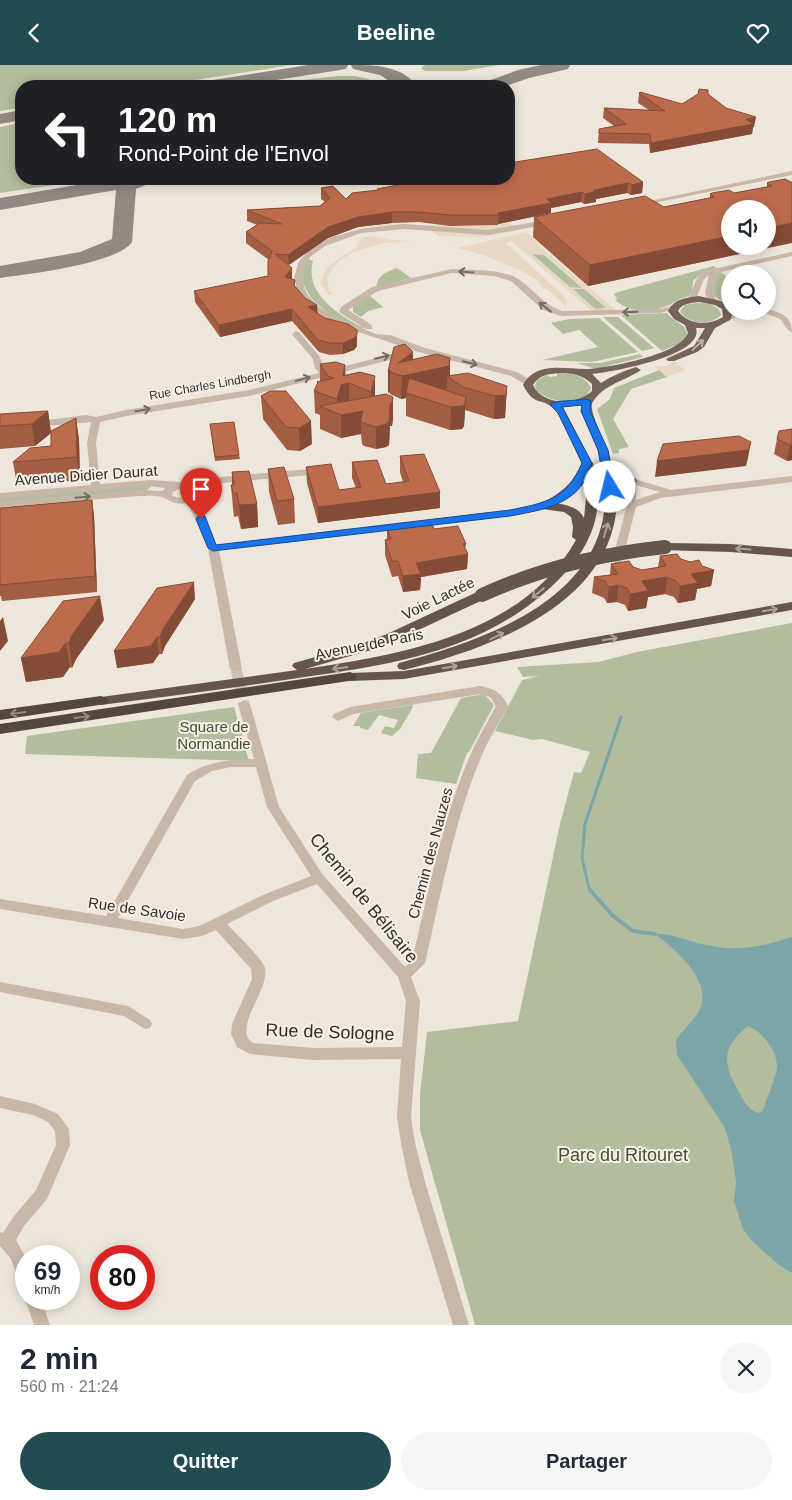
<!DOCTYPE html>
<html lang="fr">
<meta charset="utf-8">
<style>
body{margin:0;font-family:Arial,sans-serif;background:#f6f6f7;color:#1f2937;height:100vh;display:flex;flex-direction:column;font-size:19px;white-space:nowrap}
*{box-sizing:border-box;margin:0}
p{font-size:16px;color:#747a83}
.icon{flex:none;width:28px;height:28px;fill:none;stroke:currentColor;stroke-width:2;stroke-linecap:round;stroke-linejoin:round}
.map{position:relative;height:1260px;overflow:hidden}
.drawer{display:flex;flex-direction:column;background:#fff;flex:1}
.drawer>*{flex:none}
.hud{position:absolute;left:15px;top:15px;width:500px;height:105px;border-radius:20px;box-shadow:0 2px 12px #0003;background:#202124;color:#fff;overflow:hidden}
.fabs{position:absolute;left:721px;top:135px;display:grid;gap:10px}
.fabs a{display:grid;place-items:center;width:55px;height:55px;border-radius:50%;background:#fff;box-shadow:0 2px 12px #0003;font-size:25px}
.speed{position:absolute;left:15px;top:1180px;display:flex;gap:10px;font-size:25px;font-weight:700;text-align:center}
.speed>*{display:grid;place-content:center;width:65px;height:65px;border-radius:50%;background:#fff;box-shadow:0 2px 12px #0003;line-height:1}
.speed small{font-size:12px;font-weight:400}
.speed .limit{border:8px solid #d22;background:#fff;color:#111}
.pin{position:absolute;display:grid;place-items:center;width:42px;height:42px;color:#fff;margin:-51px -21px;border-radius:50% 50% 50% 0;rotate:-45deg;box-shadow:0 0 5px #0007}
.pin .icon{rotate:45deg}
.me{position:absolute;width:55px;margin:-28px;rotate:351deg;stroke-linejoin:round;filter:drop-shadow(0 0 4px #0008)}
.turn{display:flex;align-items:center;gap:18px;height:105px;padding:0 20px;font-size:22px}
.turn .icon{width:65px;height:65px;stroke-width:2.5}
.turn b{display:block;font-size:35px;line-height:42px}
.round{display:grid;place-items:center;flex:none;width:52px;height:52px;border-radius:26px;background:#f6f6f7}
.headline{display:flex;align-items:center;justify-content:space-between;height:85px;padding:0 20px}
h1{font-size:30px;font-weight:800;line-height:38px}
.action{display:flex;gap:10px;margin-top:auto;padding:10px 20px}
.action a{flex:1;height:58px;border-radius:30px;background:#214c52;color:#fff;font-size:20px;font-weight:800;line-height:58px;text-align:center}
.action a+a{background:#f6f6f7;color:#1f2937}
header{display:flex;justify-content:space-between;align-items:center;height:65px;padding:0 20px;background:#214c52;color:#fff;font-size:22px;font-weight:800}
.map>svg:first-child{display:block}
.green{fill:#b1bd9c}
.plaza{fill:#e6d8c3;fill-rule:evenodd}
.water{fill:#7ca6aa;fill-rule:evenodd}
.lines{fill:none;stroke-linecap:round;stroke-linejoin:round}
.stream-far1{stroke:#7ca6aa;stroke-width:3}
.stream{stroke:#7ca6aa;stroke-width:4}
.taxiway{fill:#928982;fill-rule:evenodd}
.minor-tunnel{stroke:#cac1b7;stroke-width:11;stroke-dasharray:11 5.5;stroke-linecap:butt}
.minor{fill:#c6b7a8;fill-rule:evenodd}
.primary{fill:#74645a;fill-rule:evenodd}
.trunk{fill:#64564c;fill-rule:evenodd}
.motorway{fill:#54473f;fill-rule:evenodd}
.trunk-bridge-far1{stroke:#64564c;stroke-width:11}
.trunk-bridge{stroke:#64564c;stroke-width:14}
.wall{fill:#a25d42}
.shaded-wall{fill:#844c36}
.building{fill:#bc6c4d;stroke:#844c36}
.oneway{stroke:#766b62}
.oneway2{stroke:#bcb1a8}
.oneway3{stroke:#aea39a}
.oneway4{stroke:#958b82}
.route{fill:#1a73e8;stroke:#114b97}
.labels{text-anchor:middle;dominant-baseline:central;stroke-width:4;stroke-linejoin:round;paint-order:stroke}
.far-street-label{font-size:12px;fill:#342c28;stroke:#f7f0e7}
.street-label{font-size:15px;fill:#342c28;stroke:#f7f0e7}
.park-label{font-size:15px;fill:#42502d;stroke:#f7f0e7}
.near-street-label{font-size:18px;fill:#342c28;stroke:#f7f0e7}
.near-park-label{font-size:18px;fill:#42502d;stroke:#f7f0e7}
</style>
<header><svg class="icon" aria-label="back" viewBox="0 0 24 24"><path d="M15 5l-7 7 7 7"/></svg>Beeline<svg class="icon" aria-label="heart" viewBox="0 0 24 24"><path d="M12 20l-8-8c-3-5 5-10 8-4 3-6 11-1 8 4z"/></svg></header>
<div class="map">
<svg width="792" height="1260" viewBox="0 0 792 1260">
<rect width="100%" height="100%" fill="#efe6db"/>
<path class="green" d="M0,0H292L157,21H21V43L0,46Z
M425,0H499L464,6H425L421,3Z
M338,11H355L369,14L371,18L351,21H283L302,15Z
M21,58V114H94L0,128V62Z
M531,188L544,190L583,223H570Z
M308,194L313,196C304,229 339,250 364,263L361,265C335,252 305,240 301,208Z
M714,201L716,203L698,211L693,216L692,226L689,231C677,234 673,239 664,242C648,249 627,246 615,235L617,234L614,229L618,227Z
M397,203L411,213L376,222C378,210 386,207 397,203Z
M721,207L730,214V240L717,233L713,229L715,213Z
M572,224H584L607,243L595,244Z
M369,230L383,242L368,246L361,252L353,247V242Z
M696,238C706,238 719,239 721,250C712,261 686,259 680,246L685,240Z
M667,248C674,258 688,258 687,272L676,280L662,286L621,250Z
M603,252H618L654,283L642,286Z
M599,253L638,287L592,297L542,295L598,282L579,265L563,269L551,258L569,254Z
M640,289L643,292L596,304L577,298H600Z
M659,305L667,312L631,324L613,354L629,382L619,384V388L613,389L597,344L610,334L614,323Z
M557,308C570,308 586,310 591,323C583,344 550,337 537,326L535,321L537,315L547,310L550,312L557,311Z
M153,420L147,425L0,438V433Z
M792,558V1260H475L420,1065V1029L427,967L518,956L560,759L574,707L581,708L590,687L542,674L533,675L495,666L522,615L539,611L523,612L517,602L598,597L637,587Z
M484,629L494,640L469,687L467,688L456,719L416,713L418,689L431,688L461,633Z
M412,640L413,642L400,664L392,671L381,668L385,661L394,663L398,655L379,650L368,665L360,663V661H353L361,648Z
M234,642L249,696L25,689L27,671Z"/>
<path class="plaza" d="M508,157L517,166L480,172L439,171L429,165L412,163L363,167L327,180L307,194L301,193L325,176L324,175L359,164L387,159L479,161Z
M526,167L545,186L617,246H592L511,176L506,178L564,231L567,236L566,241L547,224L542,223L537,215L524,207L483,190L458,183ZM532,189L544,190L582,223L570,222ZM573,224H584L606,243L595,244Z
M372,171L392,175L453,178L412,176L384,178L353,187L337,198L327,212L329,226L333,229L329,230L320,218L327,203L337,194L356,183L361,173Z
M674,296L685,305L667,312L655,302L658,301L661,302L672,299L671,297Z"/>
<path class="water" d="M655,869C670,868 686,875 701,879C738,887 757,883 792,872V1208L779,1200L753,1177L743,1164L734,1136L736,1117L732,1088L725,1063L677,990L676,976C682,965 692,958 698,948C716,918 675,884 655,869ZM748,961C762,966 776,985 777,1000C778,1009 766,1034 763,1046L758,1048C747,1044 743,1035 738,1025C722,997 722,982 748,961Z"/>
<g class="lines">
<path class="stream-far1" d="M591,826L589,823L582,793L585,759L621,652"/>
<path class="stream" d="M590,825L613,851L633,866L655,869"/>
<path class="taxiway" d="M308,0H348L346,4L340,5L238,21H198L201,17L207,16Z
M351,0C374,0 401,0 417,21H397L380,10L353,4Z
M541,0H570L568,4L529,13L506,21H482L485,17L518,5Z
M21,45V55L0,59V49Z
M112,114H154L151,118L136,124L132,177C117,199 28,209 0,213V201L80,187L112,174L116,125L0,145V133Z"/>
<path class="minor-tunnel" d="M236,604L244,639"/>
<path class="minor" d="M792,106V110L639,141L635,139Z
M547,155L551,157L550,159L488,170L404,164L361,168L325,181L310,192L303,206L304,222L307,229L319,242L340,254L376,269L390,270L425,283L517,307L532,316V320H526L511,311L419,287L346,263L323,251L307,240L299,230L294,214L298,198L311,183L332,172L361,164L404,159L488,165Z
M792,187V191L721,207L715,213L713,228L717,237L716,239H710L705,228L709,210L704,214L695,237L688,235L697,213L703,206Z
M452,204C470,205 504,204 518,214C535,225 542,239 562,246L660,244L674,241L678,243L660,248L561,251L543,245L511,216L494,211L452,208L378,226L348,245L372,260V264H366L339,247L341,242L372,222Z
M768,244C781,248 792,251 792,267L789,266L780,254L765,248L764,246H768Z
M736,246H748L730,255H727L723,253Z
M296,266L299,267L320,292L323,302L327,306L406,285L410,288L409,290L249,331L126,351L100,357L96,378L100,419L150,415L194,418L210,413L321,403L326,406L321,409L211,419L199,423L200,432L197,435L200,439L217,480L509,445L546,438L551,441L546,444L509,451L219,485L242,604L236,607L230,604L208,483L188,438C173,441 172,435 161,432C155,430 145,431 139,431L0,442V436L139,425L163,426L165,423L150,421L0,434V428L91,420L87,378L91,357L35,362L30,359L32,357L86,350L96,352L126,345L249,325L319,308L315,303L313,294L292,269ZM183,422L191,426L190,431L181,433L172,431L173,427Z
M792,411V417L660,433L636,442L622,496L617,499L612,496L627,440L625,433L629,414H635L671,425ZM636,420L660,427L636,435Z
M480,621C493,623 503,628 508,641C501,654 493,668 486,681C455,749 442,826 425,898L411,912L420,936L411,1052L415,1078L425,1117L469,1260H453L409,1117L401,1078L397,1052L401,994L313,995L250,989L237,982L231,969L232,959L252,914L251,904L216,865L202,871L183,874L0,844V834L106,851L187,710C208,696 229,695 254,694L238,639L244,635L250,639L279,742L323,810L405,902L412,896C429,824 443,749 474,682C481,668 489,654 496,641L490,632L480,629L353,649L338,656L332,652L334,649L350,642ZM231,702H256L267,742L311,811L263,830L199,861L183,864L118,853L195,716L212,706ZM317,819L398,912L406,936L402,982L313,983L253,978C231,964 270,925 265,903C263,894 235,868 227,859L273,836Z
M0,917L128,941L150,955L152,959L150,963L145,964L124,951L0,927Z
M0,1031L35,1039L58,1049L69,1064L70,1080L47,1134L24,1161L16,1175L26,1193V1220L20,1218L11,1194L0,1181V1167L3,1168L14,1151L36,1125L56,1080L55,1066L48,1057L33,1050L0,1043Z
M26,1231V1234H41L50,1260H34L25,1234Z"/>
<path class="primary" d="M699,231L721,236L728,240L730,246L733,247L730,255L715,263L704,282L697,287L674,296H668L666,294L694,281L705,263H696C705,291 611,307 592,309L601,318C612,311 623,306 636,302L641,305C635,310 616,317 607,323C603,325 593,334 592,339C589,347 609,387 612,400L636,414L637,416L636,418H628L603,404L598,385L581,346L582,340L563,342L592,398C590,404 588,411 584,416C579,425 552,446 542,443L541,441L542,439C563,425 571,421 582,398C575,385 563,351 553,343C541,332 534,342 523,320C537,295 566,305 589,304C611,302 679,290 688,268L685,260L674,254L668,246C675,233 686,233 699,231ZM699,237L715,240L722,244L723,252C709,261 688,260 678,246C682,238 691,238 699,237ZM559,308C572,308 583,310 592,319V326C576,341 543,341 533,320C539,310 548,309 559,308Z"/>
<path class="trunk" d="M587,395L593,398C605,442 595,475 564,509C489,589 387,600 285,615C223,624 162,632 101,640L96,639L94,636L96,633L101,632L297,605L292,601L294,598L361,579L387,569L477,527H487L488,530L487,533L397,575L371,585L305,604C403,589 522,570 576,475L572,472L573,462L571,452L564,447L542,444L540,441L546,437C560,439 577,439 584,453L587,424L581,398Z
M607,399L613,402C616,422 619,443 613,463C591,548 480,586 404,605L399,604L397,601L399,598C471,579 579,544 601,462C607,442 604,422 601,402Z
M665,478L731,479L792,484V492L731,487L661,485L659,482L661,479Z
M792,537V545L404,614L350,616L345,615L343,612L345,609L350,608L404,606Z"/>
<path class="motorway" d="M350,607L355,609L357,612L355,615L0,669V659Z
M101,631L106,633L109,636L106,639L0,655V645Z"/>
<path class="trunk-bridge-far1" d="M654,483L665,482"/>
<path class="trunk-bridge" d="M482,530C541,503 600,489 665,482"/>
</g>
<path class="wall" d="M639,28L682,39L708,29L726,43L754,62H753L752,69L650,88L649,79L598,78L599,64L614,61L603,53L604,43L649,45L638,38Z
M785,114L725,192L588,221L533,172L534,152L664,142L710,133V129L734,128L767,122V118Z
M643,117L642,128L631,130L627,128L596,134V137L584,139L581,137L551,143V148L498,159V160L450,161L419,157L392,158L358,162L328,173L288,200L292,214L295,215V221L318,249L357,281L354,285L343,289L330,290L319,287L292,256L220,272L195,237L194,226L268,211L269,195L246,178V167L257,160L247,156V145L320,141L325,137L321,134V123L346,134L377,125V124Z
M413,287V294L450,293V311L507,321L505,353L494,354L465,345L464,361L462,364L450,365L406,351V333L401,334L390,329V327L388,328V306Z
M320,299L345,300V310L360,307L375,331L393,354L392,361H390L389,380L386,382L376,384L364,381L362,379L361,369L341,373L320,364V350L315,348L314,326L317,320V317L320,316Z
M270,326L312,379L300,386L287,385L263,354L261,331Z
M48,346L51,368L35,381L0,384V349Z
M76,353L79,375L80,415L17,420L13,397L51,381Z
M210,359L239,390L240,394L215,396Z
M792,364V395L787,396L774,389L777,374Z
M400,391L440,427V443L318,458L307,418L306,402L339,425L356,423L352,413V397L386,419L403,417L400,407Z
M268,404L294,434L295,458L278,460L269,427Z
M232,407L257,439L258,462L241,464L238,451L234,452L233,443L231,420H232Z
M92,435L94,451L97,527L2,536L1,531H0V443Z
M387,464H434L466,479L465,484L468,489L467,504L421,512L420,525L403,527L398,511L392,512L385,490V475H387Z
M660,491L681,494L714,505L711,521L697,524L695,535L678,538L674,532L665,529L648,532L646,543L628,546L625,540L617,537L607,538L604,533L592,528L594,512L610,510L611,499L633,502L642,505L658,502Z
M195,534L165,581L162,589H159L153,598L117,603Z
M104,555L76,594L72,603L70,602L63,612L26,617L21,593Z"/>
<path class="shaded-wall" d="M756,52L754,62H753L752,69L650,88L651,78Z
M643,117L642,128L631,130L632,120Z
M628,118L627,128L596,134V137L584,139L585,129L594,125Z
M582,127L581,137L551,143V148L498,159L499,150L498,148L547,134Z
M392,147V158L358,162L328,173L289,200L288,190L328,162L358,152Z
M792,158V178L588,221L590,200L730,171V181H768V163Z
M292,203V214L285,212Z
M317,240L318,251L308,242Z
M292,244V256L220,272L219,260Z
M357,265V281L354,285L343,289V278Z
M413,287V309L450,293V313L447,311V323L414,331L406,328V333L401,334L402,311L398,298Z
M345,300L346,319L349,318V341L338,349L337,334Z
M390,305V327L388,328V306Z
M375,311V333L372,349L371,327Z
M507,321L505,353L494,354L495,331Z
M393,332V354L392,361H390L389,380L386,382L376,384V362Z
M466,332L464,361L462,364L450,365L451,342Z
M48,346L51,368L35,381L32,359Z
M363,346L361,356V369L341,373V350Z
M76,353L79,375L80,415L77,392Z
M311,356L312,379L300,386L299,363Z
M751,377L748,393L746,401L655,412L657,396Z
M790,380H792V395L787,396Z
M440,427V443L318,458V442Z
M92,435L94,451L97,527L95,511Z
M257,439L258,462L241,464L239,440Z
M468,489L467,504L421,512L420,525L403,527V511L416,498Z
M714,505L711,521L697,524L695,535L678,538L680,521L691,509Z
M667,512L665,529L648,532L646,543L628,546L630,529L642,516Z
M194,517L195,534L165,581L162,589L160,572L163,564Z
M618,520L617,537L607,538L609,522Z
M100,531L104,555L76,594L72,603L69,578L72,570Z
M3,552L8,576L0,586V556Z
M157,572L159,589L153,598L117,603L114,586Z
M66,578L70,602L63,612L26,617L21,593Z"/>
<path class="building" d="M699,24L708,25V29L726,43L756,52L746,54L753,59L651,78L650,69L599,68V64L626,59L604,43L665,46L639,28L640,27L682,39L698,29Z
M597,84L643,117L632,120L628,118L594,125L596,126L585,129L582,127L547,134L551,138L498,148L499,150H450L419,147H392L358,152L328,162L288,190L275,189L292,203L285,212L295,215L294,220L305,233L317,240L308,242L325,253L348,259L357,265V270L353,274L343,278H330L318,275L292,244L219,260L194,226L268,211V196L272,186L246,167L260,158L282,159L247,145L320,141L330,133L321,123L333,121L346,134L352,128L378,125L377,124L429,114H509V98Z
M785,114L791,117H792V158L768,163V144H730V171L590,200L534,152L645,131L664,142L714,132L710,129L712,128L729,125L734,128L772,121L767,118L769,117Z
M405,279L413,287L398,298L437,289L450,293L449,301L402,311L390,307V305L388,306L394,282Z
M336,297L345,300L343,311L360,307L375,311L371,327L349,318L341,320L337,334L314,326L318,317H317L334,313L328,311L320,299Z
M468,308L507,321L506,330L495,331L463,322L447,311Z
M409,313L466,332L465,339L462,341L451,342L406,328Z
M270,326H286L311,356L299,363L286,362L261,331Z
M386,329L393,332L392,338L390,339L389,357L386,359L376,362L363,358L361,356L363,346L341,350L320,341Z
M48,346L32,359L0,361V349Z
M76,353L77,392L13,397L30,383L51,381V366Z
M234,357L239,390L215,392L210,359Z
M792,364V380H790L777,374L779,366Z
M739,371L751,377L748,385L657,396L663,379Z
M424,389L440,427L318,442L306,402L331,399L339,425L361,422L352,397L377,395L386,419L409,416L400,391Z
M284,402L294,434L277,436L268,404Z
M249,406L257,439L239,440L237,428H233L231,420H234L232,407Z
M92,435L95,511L0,520V443Z
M432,459L434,464L458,461L466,479H463L468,489L416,498L421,509L403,511L398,496H392L385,475L391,474L387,464Z
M677,489L681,494L690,497L699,495L702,501L714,505L691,509L698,518L680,521L676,516L667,512L642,516L648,526L630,529L627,523L618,520L609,522L605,516L594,512L618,509L611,499L629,496L633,502L642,505L666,501L660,491Z
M194,517L163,564L160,572H157L151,581L114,586L157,523Z
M100,531L72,570L69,578H66L59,587L21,593L63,536Z"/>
<defs><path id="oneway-shaft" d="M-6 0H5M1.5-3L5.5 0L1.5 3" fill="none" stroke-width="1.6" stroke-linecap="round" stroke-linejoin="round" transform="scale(1.25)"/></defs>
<g class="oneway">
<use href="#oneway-shaft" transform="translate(466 207) rotate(-176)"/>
<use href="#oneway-shaft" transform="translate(545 242) rotate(-142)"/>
<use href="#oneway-shaft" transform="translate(630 247) rotate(178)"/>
<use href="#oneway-shaft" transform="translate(382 292) rotate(-14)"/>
<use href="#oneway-shaft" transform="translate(470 298) rotate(14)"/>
<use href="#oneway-shaft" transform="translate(303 314) rotate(-15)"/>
<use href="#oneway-shaft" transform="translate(143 345) rotate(-9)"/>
<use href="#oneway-shaft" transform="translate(83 432) rotate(-5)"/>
</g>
<use class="oneway2" href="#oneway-shaft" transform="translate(698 280) rotate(-43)"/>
<g class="oneway3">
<use href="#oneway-shaft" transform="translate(606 465) rotate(-74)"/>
<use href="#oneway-shaft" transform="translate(743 484) rotate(-176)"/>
<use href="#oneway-shaft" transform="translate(538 528) rotate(140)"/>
<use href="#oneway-shaft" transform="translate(770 545) rotate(-10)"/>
<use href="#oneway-shaft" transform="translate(497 571) rotate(-26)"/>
<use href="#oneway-shaft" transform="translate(610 574) rotate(-10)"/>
<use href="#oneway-shaft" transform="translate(450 602) rotate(-10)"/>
<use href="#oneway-shaft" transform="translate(340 603) rotate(172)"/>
</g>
<g class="oneway4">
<use href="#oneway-shaft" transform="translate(18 648) rotate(172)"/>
<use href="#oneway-shaft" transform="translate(82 652) rotate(-8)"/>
</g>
<path class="route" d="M586,334L591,336L590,346L608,385L615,422L613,424L610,425L605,422L598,385L581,346L582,340L562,342L592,398C589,404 587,411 584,417C568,442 536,446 510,451L213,486L208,483L196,454L198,451H205L216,480L510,445C545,438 567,434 582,398L558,348L550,339C556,335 577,336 586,334Z"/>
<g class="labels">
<g class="far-street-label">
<text transform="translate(210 320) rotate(-10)">Rue Charles Lindbergh</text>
</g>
<g class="street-label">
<text transform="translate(86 410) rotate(-4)">Avenue Didier Daurat</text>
<text transform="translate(438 533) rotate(-26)">Voie Lactée</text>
<text transform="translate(369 579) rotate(-11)">Avenue de Paris</text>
<text transform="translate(430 788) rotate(-75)">Chemin des Nauzes</text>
<text transform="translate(137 844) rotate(8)">Rue de Savoie</text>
</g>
<g class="park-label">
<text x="214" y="661">Square de<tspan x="214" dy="17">Normandie</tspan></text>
</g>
<g class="near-street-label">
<text transform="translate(364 833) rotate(51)">Chemin de Bélisaire</text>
<text transform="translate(330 967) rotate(2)">Rue de Sologne</text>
</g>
<g class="near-park-label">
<text x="623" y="1090">Parc du Ritouret</text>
</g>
</g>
</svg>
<div class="fabs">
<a><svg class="icon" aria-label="sound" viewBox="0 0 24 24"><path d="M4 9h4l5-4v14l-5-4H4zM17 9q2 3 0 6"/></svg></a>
<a><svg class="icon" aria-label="search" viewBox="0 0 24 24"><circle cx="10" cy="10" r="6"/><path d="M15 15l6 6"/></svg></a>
</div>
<div class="speed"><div>69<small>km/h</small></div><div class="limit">80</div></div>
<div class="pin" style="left:201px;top:454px;background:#d93025"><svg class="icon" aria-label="arrive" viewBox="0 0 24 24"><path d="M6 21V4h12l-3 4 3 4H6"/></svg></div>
<svg class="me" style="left:610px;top:422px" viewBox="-20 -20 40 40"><circle r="19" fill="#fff"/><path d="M0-13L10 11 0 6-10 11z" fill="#1a73e8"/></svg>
<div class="hud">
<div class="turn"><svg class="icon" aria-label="left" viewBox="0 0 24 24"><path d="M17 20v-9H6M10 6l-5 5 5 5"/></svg><div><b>120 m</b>Rond-Point de l'Envol</div></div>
</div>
</div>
<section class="drawer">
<div class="headline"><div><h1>2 min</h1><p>560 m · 21:24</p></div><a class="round"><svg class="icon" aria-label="close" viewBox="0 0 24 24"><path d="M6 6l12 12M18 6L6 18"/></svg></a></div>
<div class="action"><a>Quitter</a><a>Partager</a></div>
</section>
